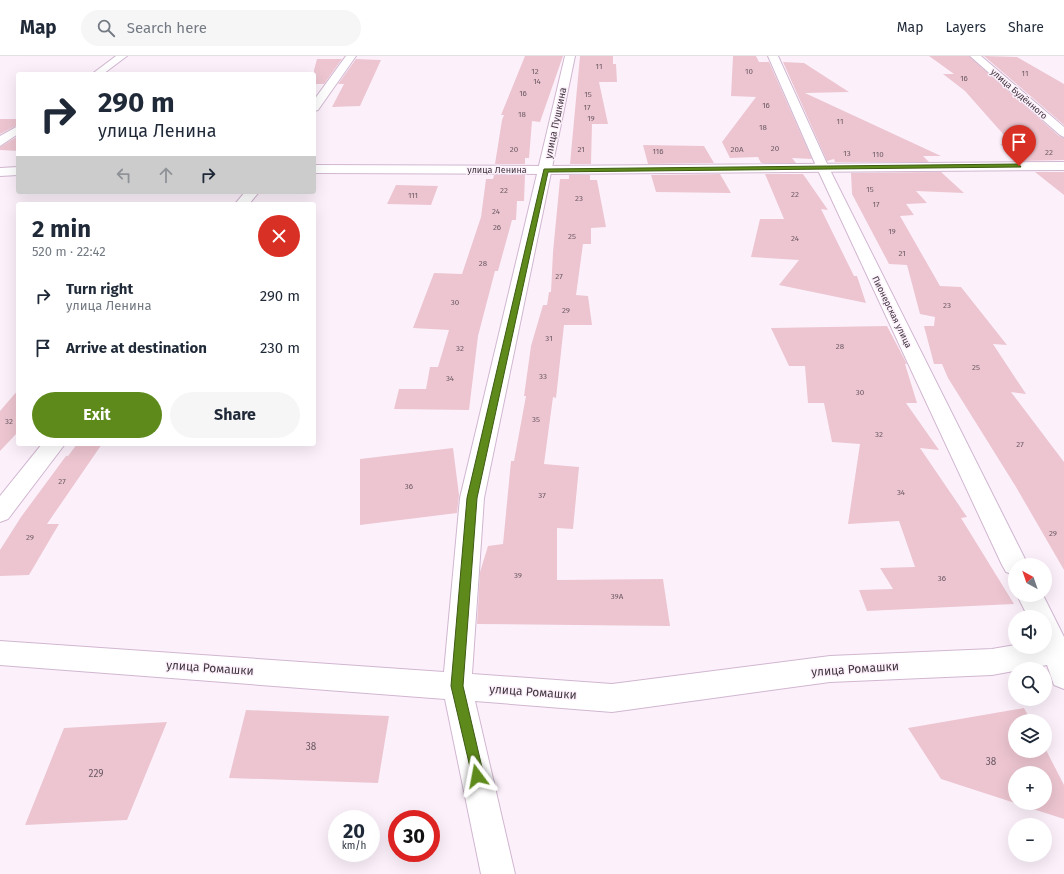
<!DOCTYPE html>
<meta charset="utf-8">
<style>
body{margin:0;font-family:"Fira Sans",sans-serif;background:#f6f6f7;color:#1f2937;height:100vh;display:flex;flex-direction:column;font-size:15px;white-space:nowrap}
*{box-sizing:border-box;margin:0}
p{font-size:13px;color:#747a83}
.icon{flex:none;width:22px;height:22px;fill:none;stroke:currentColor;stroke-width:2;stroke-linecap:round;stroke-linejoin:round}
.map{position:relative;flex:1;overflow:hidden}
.drawer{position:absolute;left:16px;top:146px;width:300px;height:244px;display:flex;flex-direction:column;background:#fff;border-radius:4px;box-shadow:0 4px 16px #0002}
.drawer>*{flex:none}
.guide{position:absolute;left:16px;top:16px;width:300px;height:122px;border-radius:4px;box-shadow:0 4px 16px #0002;background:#fff;color:#1f2937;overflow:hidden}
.needle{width:26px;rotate:320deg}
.fabs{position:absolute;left:1008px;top:502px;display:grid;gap:8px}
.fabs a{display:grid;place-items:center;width:44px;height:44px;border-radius:50%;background:#fff;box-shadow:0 4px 16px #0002;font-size:20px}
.speed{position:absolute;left:328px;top:754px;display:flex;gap:8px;font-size:20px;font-weight:700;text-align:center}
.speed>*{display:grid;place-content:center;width:52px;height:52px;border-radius:50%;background:#fff;box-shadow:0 4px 16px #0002;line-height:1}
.speed small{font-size:10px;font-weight:400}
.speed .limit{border:6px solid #d22;background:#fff;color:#111}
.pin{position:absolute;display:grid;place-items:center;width:34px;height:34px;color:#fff;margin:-41px -17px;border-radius:50% 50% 50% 0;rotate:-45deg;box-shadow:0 0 4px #0007}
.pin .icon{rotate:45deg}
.me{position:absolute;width:44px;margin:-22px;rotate:347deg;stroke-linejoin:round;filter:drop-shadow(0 0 3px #0008)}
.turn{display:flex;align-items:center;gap:14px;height:84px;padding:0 16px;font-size:18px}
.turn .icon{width:52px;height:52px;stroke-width:2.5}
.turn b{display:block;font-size:28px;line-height:34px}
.lanes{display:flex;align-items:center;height:38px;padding:0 16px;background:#0003;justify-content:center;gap:20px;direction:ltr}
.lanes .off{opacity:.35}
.round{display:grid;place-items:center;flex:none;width:42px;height:42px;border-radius:21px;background:#f6f6f7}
.head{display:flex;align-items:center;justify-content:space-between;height:68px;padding:0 16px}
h1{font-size:24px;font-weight:700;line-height:30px}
.cta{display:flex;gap:8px;margin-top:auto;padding:8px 16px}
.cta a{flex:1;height:46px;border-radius:24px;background:#5e8a1b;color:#fff;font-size:16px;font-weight:700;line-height:46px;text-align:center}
.cta a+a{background:#f6f6f7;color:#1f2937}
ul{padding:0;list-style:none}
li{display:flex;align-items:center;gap:12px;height:52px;padding:0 16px}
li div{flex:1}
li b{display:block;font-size:15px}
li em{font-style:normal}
header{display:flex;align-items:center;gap:24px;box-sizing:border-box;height:56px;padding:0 20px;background:#fff;border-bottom:1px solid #e0e1e3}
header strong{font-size:19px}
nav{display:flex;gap:22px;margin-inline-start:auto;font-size:14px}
.search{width:280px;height:36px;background:#f6f6f7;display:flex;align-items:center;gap:10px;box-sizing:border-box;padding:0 14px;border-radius:22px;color:#747a83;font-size:15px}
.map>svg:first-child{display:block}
.building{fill:#ecc5d0;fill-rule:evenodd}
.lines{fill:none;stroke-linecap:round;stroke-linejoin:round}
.minor-casing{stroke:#d1b6d0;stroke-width:2}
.tertiary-casing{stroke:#d1b6d0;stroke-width:2}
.minor{fill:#fff;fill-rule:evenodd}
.tertiary{fill:#fff;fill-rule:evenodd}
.route{fill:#5e8a1b;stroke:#3d5a12}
.labels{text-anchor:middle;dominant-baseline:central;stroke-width:3;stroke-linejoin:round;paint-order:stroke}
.number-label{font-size:8px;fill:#6c5a64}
.far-street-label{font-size:9px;fill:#413640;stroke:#fcf1fb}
.street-label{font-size:10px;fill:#413640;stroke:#fcf1fb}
.near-number-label{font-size:10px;fill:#6c5a64}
.near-street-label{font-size:12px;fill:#413640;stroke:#fcf1fb}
</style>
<header>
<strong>Map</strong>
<div class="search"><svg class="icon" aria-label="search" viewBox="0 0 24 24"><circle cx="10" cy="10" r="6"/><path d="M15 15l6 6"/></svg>Search here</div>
<nav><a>Map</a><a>Layers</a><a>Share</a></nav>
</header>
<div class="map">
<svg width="1064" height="818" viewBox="0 0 1064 818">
<rect width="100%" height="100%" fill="#fcf1fb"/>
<path class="building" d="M525,0H563L540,66L532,65L529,102H525V108H495L502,64L504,59H501Z
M580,0H613V8H616L617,26H599L608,68H592L591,108H570Z
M733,0H756L759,6H769L812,103L792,102L796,107H761L758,101L730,102L722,86L756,41L731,40Z
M929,0H969L1059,80L1064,82V104L1022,105L1000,88L1011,87L965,35L943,18H954Z
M984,0L1017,1L1064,28V69Z
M317,3H342L324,28H314V14Z
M356,3L381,4L360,50L332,51L344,28H338Z
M783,6L804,7L849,36L805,37L941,100H923L929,106H835L834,103L827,105Z
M0,63H18V69L0,78Z
M18,80V95L0,94V91Z
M643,89L704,90L714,107L648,108Z
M941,116L964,137L916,135L927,147L906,148L914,159L900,160L940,230L961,231L1007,289L993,288L1026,338L1011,336L1064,406V514L1016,431L948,322L942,308H934L924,270H934L935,261L920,258L907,209L889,208L852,138L851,117Z
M1035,116H1064V139Z
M720,118L731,137L656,136L651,119Z
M765,118H803L828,154L821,153L854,220H857L866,247L779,229L799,204L751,201L760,163H784Z
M494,119H525L524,145H517L516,164H512L498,215H495L478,280L469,354L394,353L399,333H426L430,311H438L449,274L413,272L434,217L462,218L481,161L486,123H493Z
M569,119H590V124H597L606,171L591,172V188H583L576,239L588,240L592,269H564L556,342L553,341L544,408L579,411L573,473L557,472V524L663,523L670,570L477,568L480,516L488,490L503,488L511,405H514L526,340H524L531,290L543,249H547L549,236H551L553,196L560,123H569Z
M396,129L438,130L431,149L387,148Z
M887,270L907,308H905L917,347H906L939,394L920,392L967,461L961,462L1014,548L867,555L859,534L893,533L880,512L915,511L899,465L848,468L860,388L832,386L824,347H808L805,310H789L771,272Z
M18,334V376L0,395V355Z
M77,388H102L47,468H59L29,519L0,520V494L21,461L66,400H68Z
M453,392L459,439L457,457L360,469V403Z
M1024,652L1031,665H1015V695H1045V692L1064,729V763L941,723L908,672ZM1015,717H1045V747H1015Z
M246,654L389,660L378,727L229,722Z
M167,666L127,764L25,769L64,672Z"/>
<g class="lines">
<defs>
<path id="minor" d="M116,0H127L103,18H92Z
M346,0H356L318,54L314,55V44Z
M565,0H575L484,442L472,618L612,628L830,600L992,593L1015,589V591H1045V561H1028L1017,539H1043L1064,581V633L1054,629L1047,609L992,619L830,626L612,656L475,645L515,818H481L445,643L0,609V585L444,616L460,442Z
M768,0H778L829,112L1028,509H1015V519L1006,516L1002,509L817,112Z
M970,0H981L1064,71V81L1060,79Z
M18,70V78L0,90V80Z
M245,136H259L249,148H235Z
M42,388H65L8,463L0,466V440Z"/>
<path id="tertiary" d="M1064,106V114L546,118L314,117V109L546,110Z
M18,111V119L0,120V112Z"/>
</defs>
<use href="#minor" class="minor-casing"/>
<use href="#tertiary" class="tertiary-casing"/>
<use href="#minor" class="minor"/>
<use href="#tertiary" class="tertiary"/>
</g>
<path class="route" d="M1019,108L1021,111L548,116L477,442L463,630L484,720L482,724L477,726L473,724L451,630L467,442L544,113Z"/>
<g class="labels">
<g class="number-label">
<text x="599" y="10">11</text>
<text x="535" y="15">12</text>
<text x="749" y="15">10</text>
<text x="1025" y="17">11</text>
<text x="964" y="22">16</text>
<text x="537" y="25">14</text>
<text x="523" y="37">16</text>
<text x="588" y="38">15</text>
<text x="766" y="49">16</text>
<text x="587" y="51">17</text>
<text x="522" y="58">18</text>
<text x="591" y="62">19</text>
<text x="840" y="65">11</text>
<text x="763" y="71">18</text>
<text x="775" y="92">20</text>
<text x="514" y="93">20</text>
<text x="581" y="93">21</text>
<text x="737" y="93">20А</text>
<text x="658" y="95">116</text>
<text x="1049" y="96">22</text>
<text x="847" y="97">13</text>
<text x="878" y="98">110</text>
<text x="870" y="133">15</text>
<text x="504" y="134">22</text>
<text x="795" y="138">22</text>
<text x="413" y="139">111</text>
<text x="579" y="142">23</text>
<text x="876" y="148">17</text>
<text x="496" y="155">24</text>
<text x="497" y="171">26</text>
<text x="892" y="175">19</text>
<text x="572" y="180">25</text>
<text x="795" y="182">24</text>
<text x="902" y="197">21</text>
<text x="483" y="207">28</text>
<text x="559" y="220">27</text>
<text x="455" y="246">30</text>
<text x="947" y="249">23</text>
<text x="566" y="254">29</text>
<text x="549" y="282">31</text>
<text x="840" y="290">28</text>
<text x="460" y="292">32</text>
<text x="976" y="311">25</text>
<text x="543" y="320">33</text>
<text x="450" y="322">34</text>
<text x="860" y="336">30</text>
<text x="536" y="363">35</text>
<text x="9" y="365">32</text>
<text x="879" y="378">32</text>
<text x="1020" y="388">27</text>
<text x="62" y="425">27</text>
<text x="409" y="430">36</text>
<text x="901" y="436">34</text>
<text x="542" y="439">37</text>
<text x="1053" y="477">29</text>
<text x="30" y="481">29</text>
<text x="518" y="519">39</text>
<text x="942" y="522">36</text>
<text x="617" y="540">39А</text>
</g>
<g class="far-street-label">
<text transform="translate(1019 38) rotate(41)">улица Будённого</text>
<text x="497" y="114">улица Ленина</text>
<text transform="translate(892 256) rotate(64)">Пионерская улица</text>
</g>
<g class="street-label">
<text transform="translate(556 67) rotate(-78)">улица Пушкина</text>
</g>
<g class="near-number-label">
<text x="311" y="691">38</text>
<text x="991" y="706">38</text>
<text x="96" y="718">229</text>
</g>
<g class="near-street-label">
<text transform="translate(210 612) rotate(4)">улица Ромашки</text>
<text transform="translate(855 613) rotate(-4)">улица Ромашки</text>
<text transform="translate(533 636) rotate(4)">улица Ромашки</text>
</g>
</g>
</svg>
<div class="fabs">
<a><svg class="needle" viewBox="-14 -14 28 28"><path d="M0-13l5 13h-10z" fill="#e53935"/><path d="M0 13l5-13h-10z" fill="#747a83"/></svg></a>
<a><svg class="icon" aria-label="sound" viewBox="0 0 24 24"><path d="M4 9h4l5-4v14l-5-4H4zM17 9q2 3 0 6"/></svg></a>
<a><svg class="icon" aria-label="search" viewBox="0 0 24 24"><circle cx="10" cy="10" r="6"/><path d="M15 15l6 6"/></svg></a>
<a><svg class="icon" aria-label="layers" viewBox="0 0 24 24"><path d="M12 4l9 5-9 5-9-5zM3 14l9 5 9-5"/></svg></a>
<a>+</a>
<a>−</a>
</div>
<div class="speed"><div>20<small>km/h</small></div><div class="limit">30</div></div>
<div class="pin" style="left:1019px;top:110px;background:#d93025"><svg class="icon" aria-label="arrive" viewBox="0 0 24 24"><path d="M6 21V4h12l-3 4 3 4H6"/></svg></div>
<svg class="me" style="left:477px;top:720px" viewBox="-20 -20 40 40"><path d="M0-17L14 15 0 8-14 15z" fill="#5e8a1b" stroke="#fff" stroke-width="4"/></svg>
<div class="guide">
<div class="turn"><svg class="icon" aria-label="right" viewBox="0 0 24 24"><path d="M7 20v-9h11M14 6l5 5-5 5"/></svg><div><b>290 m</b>улица Ленина</div></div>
<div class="lanes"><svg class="icon off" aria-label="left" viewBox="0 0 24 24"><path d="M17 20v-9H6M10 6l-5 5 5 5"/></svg><svg class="icon off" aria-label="ahead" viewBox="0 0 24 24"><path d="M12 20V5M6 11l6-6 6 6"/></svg><svg class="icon" aria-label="right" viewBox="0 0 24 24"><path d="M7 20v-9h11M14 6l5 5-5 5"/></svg></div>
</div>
<section class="drawer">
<div class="head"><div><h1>2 min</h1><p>520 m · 22:42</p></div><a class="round" style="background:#d93025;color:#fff"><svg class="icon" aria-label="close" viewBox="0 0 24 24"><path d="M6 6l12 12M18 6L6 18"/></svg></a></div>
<ul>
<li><svg class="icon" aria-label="right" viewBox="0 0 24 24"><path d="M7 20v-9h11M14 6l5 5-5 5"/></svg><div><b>Turn right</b><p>улица Ленина</p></div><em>290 m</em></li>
<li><svg class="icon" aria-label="arrive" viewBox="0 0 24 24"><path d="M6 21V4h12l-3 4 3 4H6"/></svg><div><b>Arrive at destination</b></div><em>230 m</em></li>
</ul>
<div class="cta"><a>Exit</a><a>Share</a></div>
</section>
</div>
